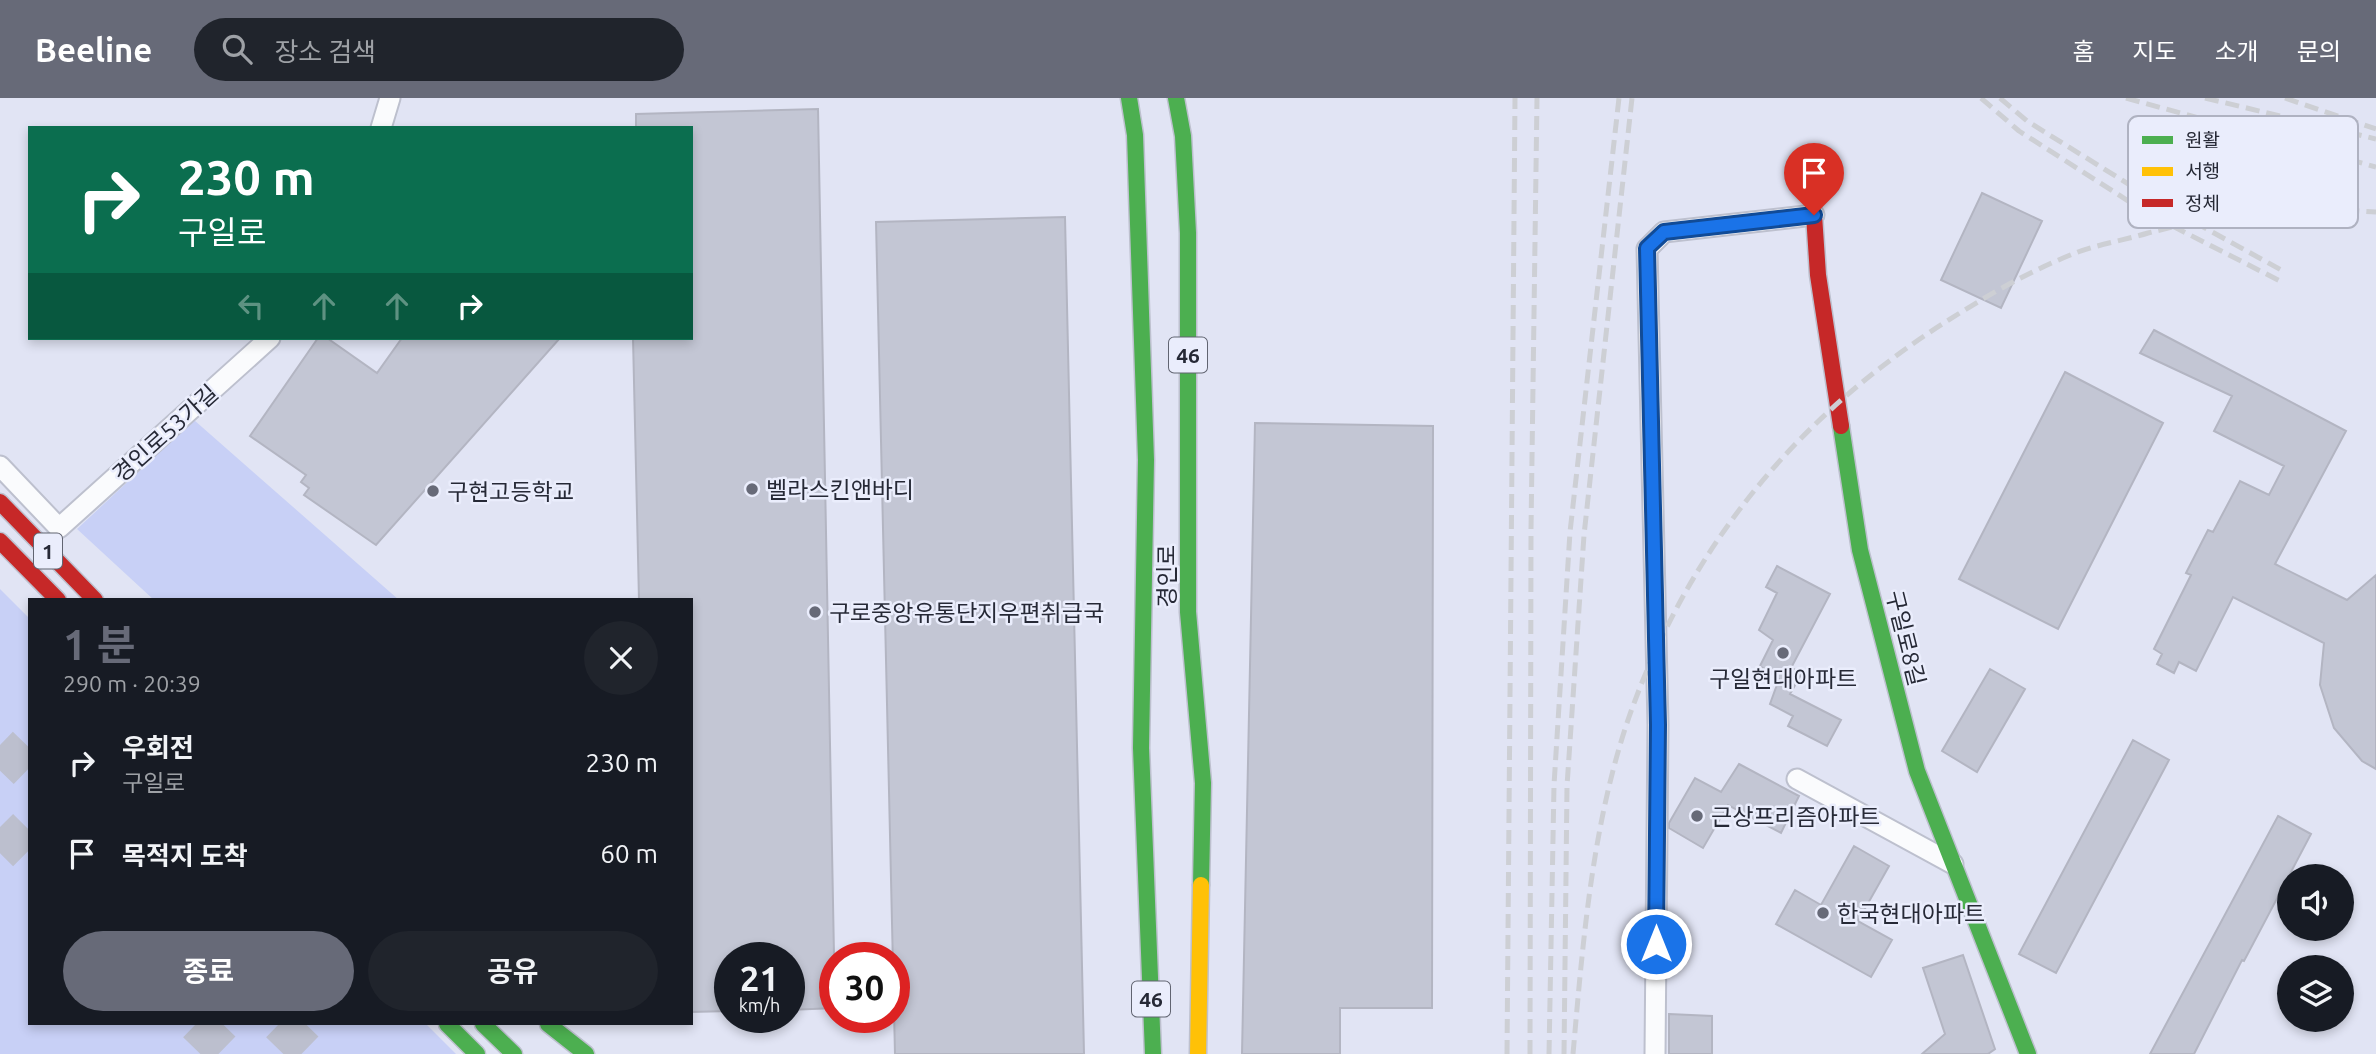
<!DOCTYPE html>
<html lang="ko">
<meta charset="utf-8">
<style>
body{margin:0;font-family:Ubuntu,"Noto Sans KR",sans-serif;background:#20242c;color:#f1f3f6;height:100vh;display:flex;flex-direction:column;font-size:26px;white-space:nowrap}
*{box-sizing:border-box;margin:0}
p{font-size:23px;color:#9ea1a6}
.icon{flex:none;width:38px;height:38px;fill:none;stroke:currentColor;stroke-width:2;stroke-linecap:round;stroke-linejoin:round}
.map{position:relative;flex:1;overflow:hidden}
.side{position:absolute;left:28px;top:500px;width:665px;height:427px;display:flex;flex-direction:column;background:#171b24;border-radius:0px;box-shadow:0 4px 10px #0003}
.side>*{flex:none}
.banner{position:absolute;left:28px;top:28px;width:665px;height:214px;border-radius:0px;box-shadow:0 4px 10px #0003;background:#0b6e4f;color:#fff;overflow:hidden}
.fabs{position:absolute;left:2277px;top:766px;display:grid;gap:14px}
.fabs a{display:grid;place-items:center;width:77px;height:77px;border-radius:50%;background:#171b24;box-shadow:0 4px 10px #0003;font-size:35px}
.speed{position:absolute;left:714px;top:844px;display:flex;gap:14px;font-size:35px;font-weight:700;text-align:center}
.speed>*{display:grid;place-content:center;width:91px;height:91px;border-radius:50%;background:#171b24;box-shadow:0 4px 10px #0003;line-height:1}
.speed small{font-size:18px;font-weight:400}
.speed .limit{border:10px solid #d22;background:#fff;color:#111}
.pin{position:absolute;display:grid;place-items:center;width:60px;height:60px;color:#fff;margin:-72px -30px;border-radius:50% 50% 50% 0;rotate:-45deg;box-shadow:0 0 7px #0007}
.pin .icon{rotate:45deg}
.me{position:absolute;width:77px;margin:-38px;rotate:0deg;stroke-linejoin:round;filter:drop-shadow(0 0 5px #0008)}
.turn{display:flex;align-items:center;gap:24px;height:147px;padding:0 35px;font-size:32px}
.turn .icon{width:91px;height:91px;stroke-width:2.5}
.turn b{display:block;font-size:49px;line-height:60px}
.lanes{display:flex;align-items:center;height:66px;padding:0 35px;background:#0003;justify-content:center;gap:35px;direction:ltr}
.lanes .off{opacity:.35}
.round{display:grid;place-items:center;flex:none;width:74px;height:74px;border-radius:37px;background:#20242c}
.head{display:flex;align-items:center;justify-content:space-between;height:119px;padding:0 35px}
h1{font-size:42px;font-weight:700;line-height:52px;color:#676a78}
.action{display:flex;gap:14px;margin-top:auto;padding:14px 35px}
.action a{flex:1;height:80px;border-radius:42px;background:#676a78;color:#fff;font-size:28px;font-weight:700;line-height:80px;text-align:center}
.action a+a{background:#20242c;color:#f1f3f6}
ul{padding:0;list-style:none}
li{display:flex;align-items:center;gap:21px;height:91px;padding:0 35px}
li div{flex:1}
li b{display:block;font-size:26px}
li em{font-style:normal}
header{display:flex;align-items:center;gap:42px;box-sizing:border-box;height:98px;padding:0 35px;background:#676a78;color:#fff}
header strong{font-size:33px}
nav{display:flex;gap:38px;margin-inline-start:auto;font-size:24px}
.search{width:490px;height:63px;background:#20242c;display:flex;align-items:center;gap:18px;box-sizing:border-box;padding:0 24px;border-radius:38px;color:#9ea1a6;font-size:26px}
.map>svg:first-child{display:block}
.green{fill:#c8d0f6}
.building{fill:#c3c6d4;stroke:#b3b5c2;stroke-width:2}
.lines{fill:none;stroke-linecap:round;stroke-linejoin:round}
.highway-tunnel{stroke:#bcbfce;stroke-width:37;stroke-dasharray:37 18;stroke-linecap:butt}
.street-casing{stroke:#bdc0ce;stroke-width:23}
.fast-casing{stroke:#bdc0ce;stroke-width:19}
.slow-casing{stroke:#bdc0ce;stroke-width:19}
.jam-casing{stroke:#bdc0ce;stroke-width:19}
.street{stroke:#fafbfd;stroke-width:19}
.fast{stroke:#4caf50;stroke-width:16}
.slow{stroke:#ffc107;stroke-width:16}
.jam{stroke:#c62828;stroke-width:16}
.rail{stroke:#cdcfd4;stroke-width:5;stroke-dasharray:14 7;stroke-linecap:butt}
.route-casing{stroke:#114b97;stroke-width:18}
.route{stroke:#1a73e8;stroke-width:12}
.poi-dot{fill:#676a78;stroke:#eaedfc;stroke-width:2.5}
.labels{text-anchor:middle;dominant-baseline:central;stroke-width:5;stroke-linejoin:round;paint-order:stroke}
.shield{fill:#eaedfc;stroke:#616471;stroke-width:2}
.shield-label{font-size:21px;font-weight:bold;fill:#262936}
.street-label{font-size:23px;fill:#262936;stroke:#eaedfc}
.poi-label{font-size:23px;fill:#262936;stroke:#eaedfc;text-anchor:start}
.key{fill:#eaedfc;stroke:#afb2c1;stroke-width:2}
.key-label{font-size:19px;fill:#262936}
</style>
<header>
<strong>Beeline</strong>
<div class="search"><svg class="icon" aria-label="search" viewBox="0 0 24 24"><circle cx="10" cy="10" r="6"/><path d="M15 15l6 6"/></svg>장소 검색</div>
<nav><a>홈</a><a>지도</a><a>소개</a><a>문의</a></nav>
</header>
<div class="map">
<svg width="2376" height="956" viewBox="0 0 2376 956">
<rect width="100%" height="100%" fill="#e1e4f4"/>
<path class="green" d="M194,322L399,502H154L77,431Z
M0,491L30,521V926H426L456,956H0Z"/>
<path class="building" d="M818,11L835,910L789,912V859H730V913L691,914V502H639L633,240H691V30H636V16Z
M1982,95L2042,123L2001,210L1941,182Z
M1065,119L1084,956H895L876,124Z
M2154,232L2346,333L2275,466L2347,502L2376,477V671L2362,663L2334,630L2320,587L2324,545L2233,499L2196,573L2179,564L2174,575L2157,566L2162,556L2154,551L2191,477L2186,475L2208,432L2213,434L2240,383L2269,397L2284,368L2214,333L2232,298L2140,255Z
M318,240H327L377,275L402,240H560L376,447L304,397L309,390L301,384L306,377L250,338Z
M2065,274L2163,325L2058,531L1959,481Z
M1255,325L1433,328L1432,910H1340V956H1242Z
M1777,468L1830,496L1791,570L1802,575L1790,596L1841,622L1827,648L1788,628L1793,618L1770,606L1779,581L1760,568L1773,542L1759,532L1777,495L1766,489Z
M1990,571L2025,591L1977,674L1942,653Z
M2133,642L2169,662L2056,875L2019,856Z
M1739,666L1799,698L1781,735L1728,707L1703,750L1669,730V725L1695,680L1721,694Z
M2278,718L2311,736L2244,863L2242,862L2194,956H2150Z
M1854,748L1889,768L1858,823L1892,842L1871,879L1776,826L1795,792L1821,807Z
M1963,857L1995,951L1988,956H1922L1945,936L1923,870Z
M1669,916L1712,918V956H1669Z"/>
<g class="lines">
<path class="highway-tunnel" d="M0,647L30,676
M0,729L30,759
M196,926L227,956
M279,926L310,956"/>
<defs>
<path id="street" d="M381,30L390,0
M0,368L59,430L270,240
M1797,681L1953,766
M1655,956L1658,627L1647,151L1664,134L1814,117"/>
<path id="fast" d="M1129,0L1135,37L1146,362L1141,650L1153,956
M1176,0L1183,38L1188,135V514L1203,685L1201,787
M1841,328L1860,452L1917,673L2028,956
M447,926L477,956
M483,926L514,956
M548,926L586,956"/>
<path id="slow" d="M1198,956L1201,787"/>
<path id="jam" d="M1814,117L1818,177L1841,328
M0,404L95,502
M0,443L58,502"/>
</defs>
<use href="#street" class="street-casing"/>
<use href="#fast" class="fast-casing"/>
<use href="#slow" class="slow-casing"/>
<use href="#jam" class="jam-casing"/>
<use href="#street" class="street"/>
<use href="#fast" class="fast"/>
<use href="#slow" class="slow"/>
<use href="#jam" class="jam"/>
<path class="rail" d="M1981,0L2019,33L2147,115L2280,183
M2000,0L2027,23L2154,102L2283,173
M2126,0L2376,69
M2205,0L2376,41
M2285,0L2376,31
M1507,956L1515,0
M1530,956L1531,432L1537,0
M1549,956L1554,687L1570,434L1619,0
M1564,956L1567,688L1584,437L1632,0
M1573,956C1583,843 1592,727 1629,619C1688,451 1795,320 1944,225C1986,198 2031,172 2078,154C2100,146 2125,142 2148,135C2192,124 2245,112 2290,110C2318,108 2348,113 2376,114"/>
</g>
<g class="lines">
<defs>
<path id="route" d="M1656,846L1658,627L1647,150L1664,134L1814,117"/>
</defs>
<use href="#route" class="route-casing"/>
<use href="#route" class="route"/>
</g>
<g class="poi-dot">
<circle cx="752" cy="391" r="7"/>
<circle cx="433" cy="393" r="7"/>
<circle cx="815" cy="514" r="7"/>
<circle cx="1783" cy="555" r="7"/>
<circle cx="1697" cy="718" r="7"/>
<circle cx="1823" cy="815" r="7"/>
</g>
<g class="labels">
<g class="shield">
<rect x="1169" y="239.5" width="38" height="35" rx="5"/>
<rect x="34" y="435.5" width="28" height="35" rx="5"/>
<rect x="1132" y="883.5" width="38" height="35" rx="5"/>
</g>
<g class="shield-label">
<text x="1188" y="257">46</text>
<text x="48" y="453">1</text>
<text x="1151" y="901">46</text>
</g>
<g class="street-label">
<text transform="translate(165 335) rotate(-42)">경인로53가길</text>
<text transform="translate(1166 478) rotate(-90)">경인로</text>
<text transform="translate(1906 540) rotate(76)">구일로8길</text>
</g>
<g class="poi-label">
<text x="766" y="391">벨라스킨앤바디</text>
<text x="447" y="393">구현고등학교</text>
<text x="829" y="514">구로중앙유통단지우편취급국</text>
<text x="1783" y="580" text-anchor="middle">구일현대아파트</text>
<text x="1711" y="718">근상프리즘아파트</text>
<text x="1837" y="815">한국현대아파트</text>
</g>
</g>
<rect x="2128" y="18" width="230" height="112" rx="10" class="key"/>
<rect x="2142" y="38" width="31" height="8" fill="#4caf50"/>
<rect x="2142" y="69" width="31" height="9" fill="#ffc107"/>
<rect x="2142" y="101" width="31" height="8" fill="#c62828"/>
<g class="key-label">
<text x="2185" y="49">원활</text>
<text x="2185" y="80">서행</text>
<text x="2185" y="112">정체</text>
</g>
</svg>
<div class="fabs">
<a><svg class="icon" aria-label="sound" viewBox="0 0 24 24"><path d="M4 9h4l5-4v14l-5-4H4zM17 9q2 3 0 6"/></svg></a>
<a><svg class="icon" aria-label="layers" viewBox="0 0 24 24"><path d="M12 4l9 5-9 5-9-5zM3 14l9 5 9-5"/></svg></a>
</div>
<div class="speed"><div>21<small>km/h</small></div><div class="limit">30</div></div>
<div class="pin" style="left:1814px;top:117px;background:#d93025"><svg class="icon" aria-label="arrive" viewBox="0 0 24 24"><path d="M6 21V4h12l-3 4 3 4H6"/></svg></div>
<svg class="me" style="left:1656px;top:846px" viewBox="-20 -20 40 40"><circle r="17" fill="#1a73e8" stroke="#fff" stroke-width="3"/><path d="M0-11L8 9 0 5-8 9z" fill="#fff"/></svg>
<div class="banner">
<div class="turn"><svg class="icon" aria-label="right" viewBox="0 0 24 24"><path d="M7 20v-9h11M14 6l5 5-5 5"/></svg><div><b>230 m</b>구일로</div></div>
<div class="lanes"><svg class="icon off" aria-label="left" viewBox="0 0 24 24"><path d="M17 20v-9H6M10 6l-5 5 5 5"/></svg><svg class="icon off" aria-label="ahead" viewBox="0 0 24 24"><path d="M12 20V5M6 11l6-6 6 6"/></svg><svg class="icon off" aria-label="ahead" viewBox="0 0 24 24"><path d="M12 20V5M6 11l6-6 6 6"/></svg><svg class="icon" aria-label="right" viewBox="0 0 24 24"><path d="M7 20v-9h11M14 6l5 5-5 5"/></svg></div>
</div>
<section class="side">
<div class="head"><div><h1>1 분</h1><p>290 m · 20:39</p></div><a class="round"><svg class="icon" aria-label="close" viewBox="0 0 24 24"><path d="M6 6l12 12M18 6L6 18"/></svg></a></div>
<ul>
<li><svg class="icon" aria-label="right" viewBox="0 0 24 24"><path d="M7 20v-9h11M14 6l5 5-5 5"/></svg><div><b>우회전</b><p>구일로</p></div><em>230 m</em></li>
<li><svg class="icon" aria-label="arrive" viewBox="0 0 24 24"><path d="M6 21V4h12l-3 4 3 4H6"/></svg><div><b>목적지 도착</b></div><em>60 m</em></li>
</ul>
<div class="action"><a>종료</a><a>공유</a></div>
</section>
</div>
